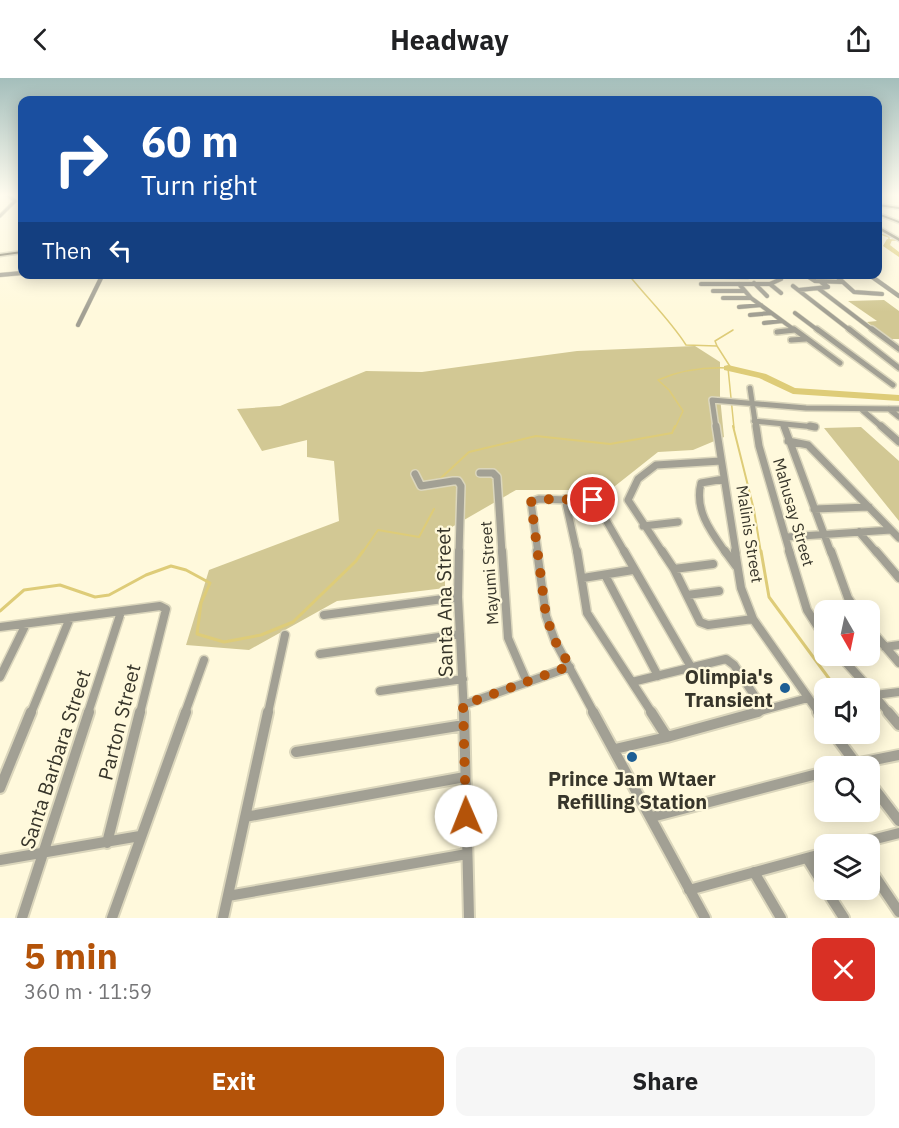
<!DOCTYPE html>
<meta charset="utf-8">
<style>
body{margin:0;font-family:"IBM Plex Sans",sans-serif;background:#f6f6f6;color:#202124;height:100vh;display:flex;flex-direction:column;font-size:22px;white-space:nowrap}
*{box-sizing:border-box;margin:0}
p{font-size:20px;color:#757577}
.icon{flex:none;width:33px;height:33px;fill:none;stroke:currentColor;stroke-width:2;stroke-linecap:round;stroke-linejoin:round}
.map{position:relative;height:840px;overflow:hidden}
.sheet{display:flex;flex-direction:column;background:#fff;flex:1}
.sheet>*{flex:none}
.hud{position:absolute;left:18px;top:18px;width:864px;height:183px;border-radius:12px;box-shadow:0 3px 15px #0003;background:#1a4fa0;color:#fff;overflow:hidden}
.needle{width:39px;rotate:171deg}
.fabs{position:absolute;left:814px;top:522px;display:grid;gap:12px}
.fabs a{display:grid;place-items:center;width:66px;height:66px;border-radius:12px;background:#fff;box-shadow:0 3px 15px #0003;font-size:30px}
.pin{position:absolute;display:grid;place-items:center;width:51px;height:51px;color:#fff;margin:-26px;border:3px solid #fff;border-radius:50%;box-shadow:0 2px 6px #0007}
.me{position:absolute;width:66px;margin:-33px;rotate:359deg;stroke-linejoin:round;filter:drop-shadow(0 0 4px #0008)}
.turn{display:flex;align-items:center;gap:21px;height:126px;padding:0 24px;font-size:27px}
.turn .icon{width:78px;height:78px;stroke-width:2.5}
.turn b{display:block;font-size:42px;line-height:51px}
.then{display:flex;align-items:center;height:57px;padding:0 24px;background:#0003;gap:12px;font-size:22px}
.round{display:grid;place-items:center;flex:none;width:63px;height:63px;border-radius:12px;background:#f6f6f6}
.overview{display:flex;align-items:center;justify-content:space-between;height:102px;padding:0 24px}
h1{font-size:36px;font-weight:700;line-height:45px;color:#b45309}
.action{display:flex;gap:12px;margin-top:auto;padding:12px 24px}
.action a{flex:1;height:69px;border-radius:12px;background:#b45309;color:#fff;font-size:24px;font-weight:700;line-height:69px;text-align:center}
.action a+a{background:#f6f6f6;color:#202124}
header{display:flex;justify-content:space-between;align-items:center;height:78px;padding:0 24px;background:#fff;font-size:27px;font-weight:700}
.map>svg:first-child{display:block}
.green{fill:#d2c894}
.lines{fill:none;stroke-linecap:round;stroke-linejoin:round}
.stream-far2{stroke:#decc78;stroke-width:1.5}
.stream-far1{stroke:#decc78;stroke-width:2}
.stream{stroke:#decc78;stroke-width:3}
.river{fill:#decc78;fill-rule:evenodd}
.street-far5-casing{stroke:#dbd6bc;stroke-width:4.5}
.street-far4-casing{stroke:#dbd6bc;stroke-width:5}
.street-far3-casing{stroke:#dbd6bc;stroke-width:8}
.street-far2-casing{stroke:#dbd6bc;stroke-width:10}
.street-far1-casing{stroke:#dbd6bc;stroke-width:11}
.street-casing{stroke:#dbd6bc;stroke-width:14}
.secondary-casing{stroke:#dbd6bc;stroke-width:3}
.street-far5{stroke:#a2a094;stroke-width:3}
.street-far4{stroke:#a2a094;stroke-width:4}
.street-far3{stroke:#a2a094;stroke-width:5}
.street-far2{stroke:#a2a094;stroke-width:7}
.street-far1{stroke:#a2a094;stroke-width:8}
.street{stroke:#a2a094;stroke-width:10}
.secondary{fill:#797664;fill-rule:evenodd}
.route{stroke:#b45309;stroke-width:10;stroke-dasharray:0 18}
.poi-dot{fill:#1d5e94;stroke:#fff9dc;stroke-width:2}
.labels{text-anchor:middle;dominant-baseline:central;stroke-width:4.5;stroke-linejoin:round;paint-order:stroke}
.street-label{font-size:16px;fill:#37352a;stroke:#fff9dc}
.near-street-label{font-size:20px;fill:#37352a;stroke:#fff9dc}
.near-poi-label{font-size:20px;font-weight:bold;fill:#37352a;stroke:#fff9dc;text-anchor:end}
</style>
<header><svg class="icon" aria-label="back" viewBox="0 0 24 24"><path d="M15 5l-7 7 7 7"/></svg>Headway<svg class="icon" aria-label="share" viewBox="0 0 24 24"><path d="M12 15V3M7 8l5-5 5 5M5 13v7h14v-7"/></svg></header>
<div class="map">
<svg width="899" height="840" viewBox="0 0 899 840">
<rect width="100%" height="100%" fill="#fff9dc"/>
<path class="green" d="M884,222L899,233V261H889L867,244L877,243L848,223Z
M695,268L720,284V319L724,359L693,372L658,374L610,412H516L445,453V510L337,523L249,572L186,567L209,492L339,443L334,383L307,379V362L262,373L237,331L280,328L366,293L422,294L577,273Z
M861,349L899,383V443L824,350Z"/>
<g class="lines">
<path class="stream-far2" d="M878,155L889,159V162H896
M628,196C647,220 670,242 686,267L717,268L731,290
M717,268L715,263L733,252
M675,350L683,333L669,312L658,302C681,292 703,289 728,290L734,350"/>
<path class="stream-far1" d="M733,348L754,432L761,475
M441,400L469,374L536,358L610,366L672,355L675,348
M362,475L378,452L419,459L434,431"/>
<path class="stream" d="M761,473L769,519L836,610
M0,533L24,512L60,507L95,519L109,517L146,497L171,488L186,492L210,505L201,525L197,556L224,564L261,557L293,544L356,483L363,473"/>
<path class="river" d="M887,161L892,162L890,167L899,174V179L883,168Z
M728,287L766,296L795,310L899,317V323L793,316L759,300L724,292V288Z"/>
<defs>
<path id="street-far5" d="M0,138L15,123L8,117"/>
<path id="street-far4" d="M804,196L815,203L843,204
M834,196L854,214L882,216
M868,196L899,218
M0,197L22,195
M692,198L748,199L746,196
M754,205L767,218
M701,206H770L781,201L778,196
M739,206L751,220L796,253
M770,206L781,215
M793,208L851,253
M819,211L874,253
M799,212L828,209L821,204
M713,213H745
M723,220H751
M739,229L761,227
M795,235L819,253
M750,237L771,235
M764,245L782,243
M78,247L103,196
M789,253L794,252"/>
<path id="street-far3" d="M794,251L840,285
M817,251L893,307
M849,251L899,290
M872,251L899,271
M777,254L794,252
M791,262L806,261
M750,310L756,350
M861,331L883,350
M889,331L899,339
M754,343L815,349
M783,346L784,350
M716,350L712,322L806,330L899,331"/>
<path id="street-far2" d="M716,348L736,475
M756,348L759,368L790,475
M784,348L831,475
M810,348L815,349
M881,348L899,364
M788,363L808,367L899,460
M480,395H493L497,399L502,475
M415,396L421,408L453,403H458L461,408L459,475
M724,401L701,405C694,432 711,454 726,475
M565,421L577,475
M814,431L869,429
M643,448L678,444
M859,454L877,475
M787,459L891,452
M538,475L531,424L539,421L595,423L625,475
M663,475L628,422L638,401L656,387L721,383"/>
<path id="street-far1" d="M459,473L458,519L464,635
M502,473L508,560L527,604
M537,473L546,538L555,563L594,635
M577,473L587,535L652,635
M624,473L691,589
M662,473L674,491L700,544L708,547L753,541
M725,473L736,488
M735,473L741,510L753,541L819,635
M789,473L807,532L825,560
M831,473L848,520L856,532
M876,473L899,500
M674,491L713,486
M605,497L658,598
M583,500L633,492
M687,517L719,513
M324,537L458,519
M0,549L160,528L166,531L140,635
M870,551L899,585
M885,569L899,567
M320,576L460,556
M840,578L869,610
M0,599L26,546
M632,604L726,581L734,587L764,632L808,620
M870,612L889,635
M380,613L463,601
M875,617L899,614
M463,627L570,589
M31,635L70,540
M88,635L121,534
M185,635L204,582
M268,635L285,557
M753,635L764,632"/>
<path id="street" d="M464,634L469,840
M593,634L705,840
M651,634L667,659L758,634
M818,634L825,644
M888,634L899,647
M834,656L857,687
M615,671L667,659
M296,674L464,647
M844,688L899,677
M870,705L899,743
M0,710L31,634
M245,739L465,699
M652,739L825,694
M107,765L140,634
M856,766L899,755
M807,780L825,809
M0,782L140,758
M870,791L899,834
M754,794L781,840
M689,812L825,775
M826,812L844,840
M228,818L467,776
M22,840L89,634
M112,840L186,634
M223,840L268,634"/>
<path id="secondary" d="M878,126L899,129V131L878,128Z
M878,135L899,143V145L878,137Z
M878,148L899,160V163L878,151Z
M22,173V175L0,178V176Z"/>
</defs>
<use href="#street-far5" class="street-far5-casing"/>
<use href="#street-far4" class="street-far4-casing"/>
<use href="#street-far3" class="street-far3-casing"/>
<use href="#street-far2" class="street-far2-casing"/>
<use href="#street-far1" class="street-far1-casing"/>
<use href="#street" class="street-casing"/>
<use href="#secondary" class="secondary-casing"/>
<use href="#street-far5" class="street-far5"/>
<use href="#street-far4" class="street-far4"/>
<use href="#street-far3" class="street-far3"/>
<use href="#street-far2" class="street-far2"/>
<use href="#street-far1" class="street-far1"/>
<use href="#street" class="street"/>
<use href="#secondary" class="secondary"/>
</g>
<linearGradient id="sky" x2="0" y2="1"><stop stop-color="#a4bebb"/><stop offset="0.5" stop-color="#fffcef"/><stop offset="1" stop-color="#fffcef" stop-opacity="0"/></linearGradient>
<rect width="899" height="234" fill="url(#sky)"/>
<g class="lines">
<path class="route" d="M466,738L463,627L570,588L555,563L546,538L531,424L539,421L593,422"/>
</g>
<g class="poi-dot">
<circle cx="785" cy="610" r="6"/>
<circle cx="632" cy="679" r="6"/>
</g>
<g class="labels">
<g class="street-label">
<text transform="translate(794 434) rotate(74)">Mahusay Street</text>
<text transform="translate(750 456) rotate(81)">Malinis Street</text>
<text transform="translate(489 495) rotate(-94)">Mayumi Street</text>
</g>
<g class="near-street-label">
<text transform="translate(444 524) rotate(-91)">Santa Ana Street</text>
<text transform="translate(119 644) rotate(-76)">Parton Street</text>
<text transform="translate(55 681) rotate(-72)">Santa Barbara Street</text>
</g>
<g class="near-poi-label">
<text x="773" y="598">Olimpia's<tspan x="773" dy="23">Transient</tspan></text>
<text x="632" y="700" text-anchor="middle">Prince Jam Wtaer<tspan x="632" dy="23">Refilling Station</tspan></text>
</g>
</g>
</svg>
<div class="fabs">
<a><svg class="needle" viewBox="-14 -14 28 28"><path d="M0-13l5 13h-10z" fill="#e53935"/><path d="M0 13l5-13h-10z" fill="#757577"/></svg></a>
<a><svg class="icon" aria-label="sound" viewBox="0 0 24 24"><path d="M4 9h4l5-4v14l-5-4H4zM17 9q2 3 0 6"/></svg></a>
<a><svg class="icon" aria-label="search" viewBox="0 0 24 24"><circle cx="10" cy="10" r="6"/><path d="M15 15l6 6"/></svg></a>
<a><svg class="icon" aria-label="layers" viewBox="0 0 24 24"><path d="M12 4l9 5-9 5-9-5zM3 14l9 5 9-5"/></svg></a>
</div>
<div class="pin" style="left:593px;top:422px;background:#d93025"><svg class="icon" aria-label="arrive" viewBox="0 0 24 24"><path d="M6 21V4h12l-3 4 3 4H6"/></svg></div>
<svg class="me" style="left:466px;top:738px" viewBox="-20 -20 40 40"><circle r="19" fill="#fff"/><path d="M0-13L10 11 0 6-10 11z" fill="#b45309"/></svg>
<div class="hud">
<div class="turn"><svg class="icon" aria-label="right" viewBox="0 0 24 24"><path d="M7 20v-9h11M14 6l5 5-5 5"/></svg><div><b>60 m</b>Turn right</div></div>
<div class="then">Then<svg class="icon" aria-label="left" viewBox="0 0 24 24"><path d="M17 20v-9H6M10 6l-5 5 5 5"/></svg></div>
</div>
</div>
<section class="sheet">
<div class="overview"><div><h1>5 min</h1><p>360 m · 11:59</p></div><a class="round" style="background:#d93025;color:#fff"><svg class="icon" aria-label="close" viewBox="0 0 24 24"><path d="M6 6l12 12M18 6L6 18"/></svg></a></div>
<div class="action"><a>Exit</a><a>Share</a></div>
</section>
